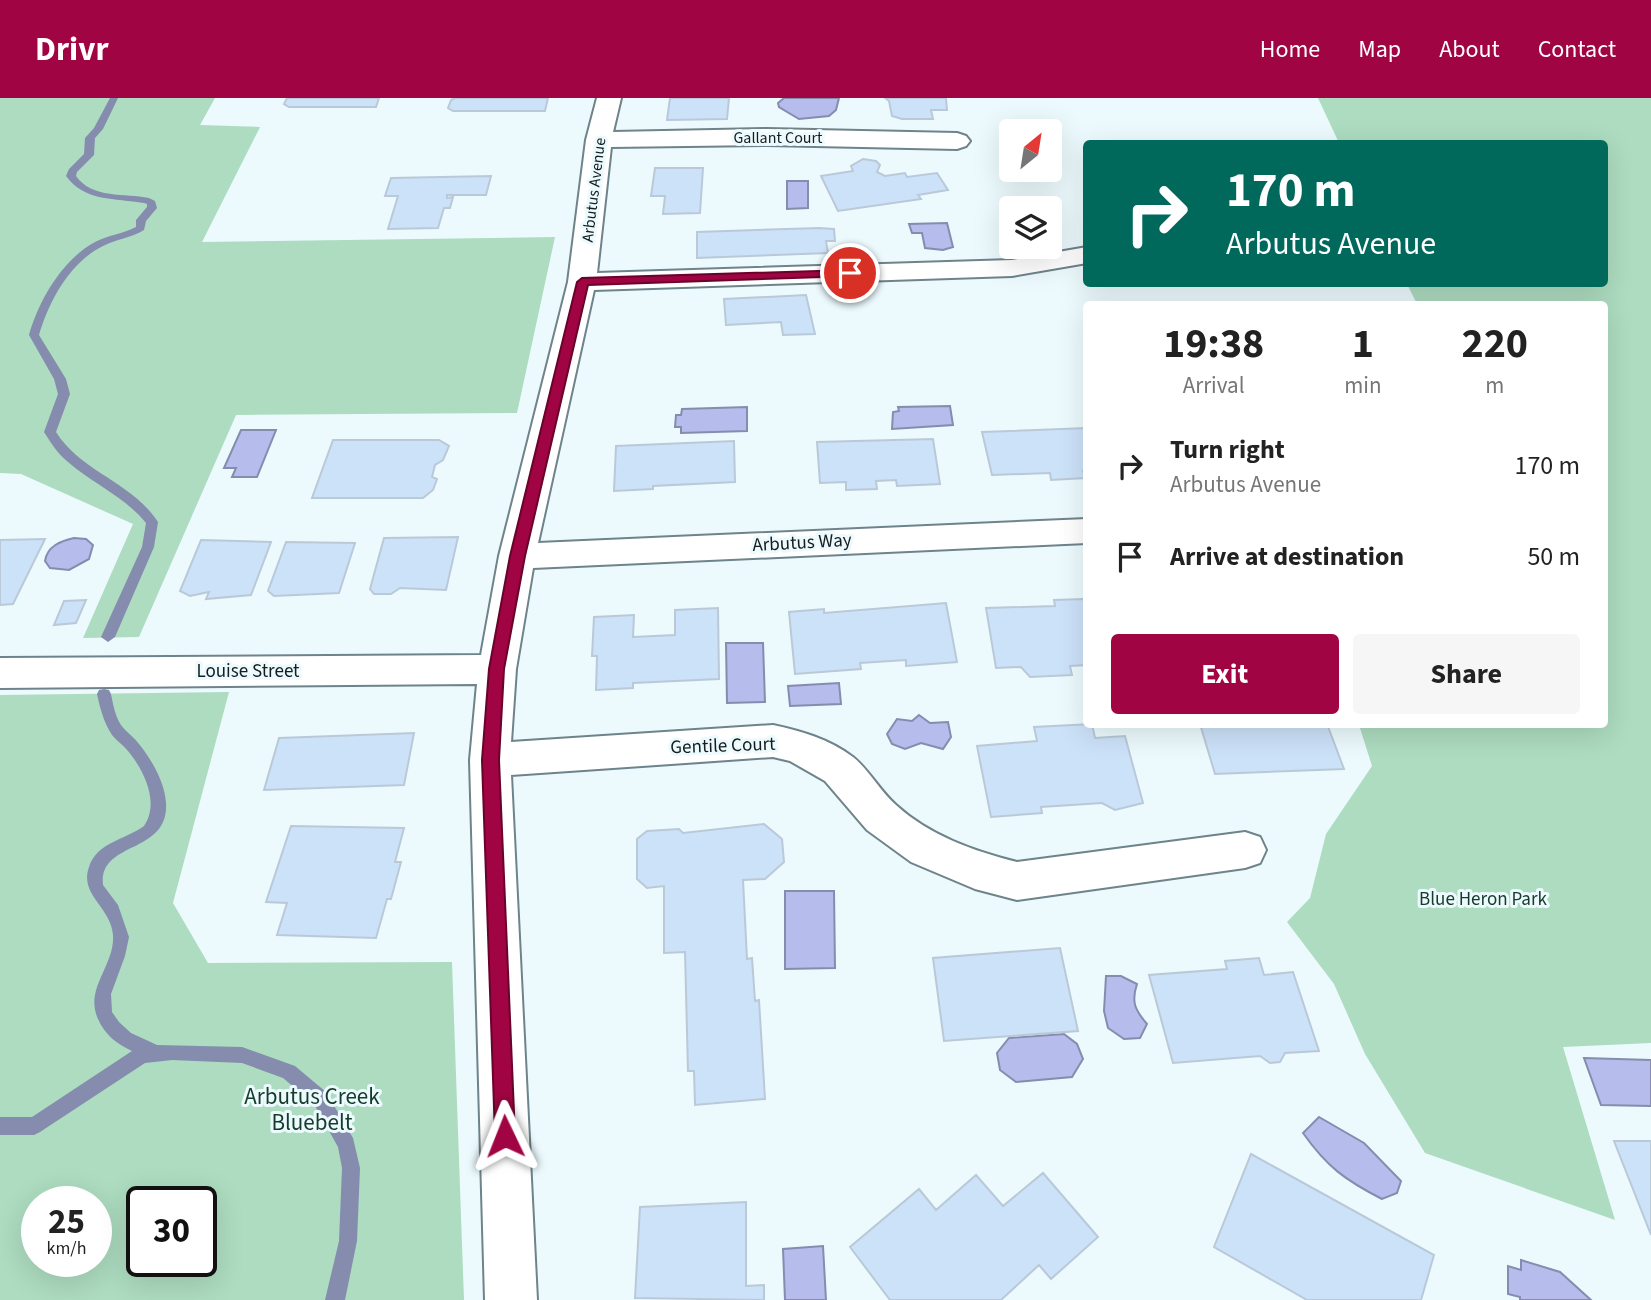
<!DOCTYPE html>
<style>
body{margin:0;font-family:"Source Sans 3",sans-serif;background:#f6f6f6;color:#222;height:100vh;display:flex;flex-direction:column;font-size:26px;white-space:nowrap}
*{box-sizing:border-box;margin:0}
p{font-size:23px;color:#767676}
.icon{flex:none;width:38px;height:38px;fill:none;stroke:currentColor;stroke-width:2;stroke-linecap:round;stroke-linejoin:round}
.map{position:relative;flex:1;overflow:hidden}
.panel{position:absolute;left:1083px;top:203px;width:525px;height:427px;display:flex;flex-direction:column;background:#fff;border-radius:7px;box-shadow:0 7px 28px #0002}
.panel>*{flex:none}
.hud{position:absolute;left:1083px;top:42px;width:525px;height:147px;border-radius:7px;box-shadow:0 7px 28px #0002;background:#00695c;color:#fff;overflow:hidden}
.needle{width:46px;rotate:30deg}
.buttons{position:absolute;left:999px;top:21px;display:grid;gap:14px}
.buttons a{display:grid;place-items:center;width:63px;height:63px;border-radius:7px;background:#fff;box-shadow:0 7px 28px #0002;font-size:35px}
.speed{position:absolute;left:21px;top:1088px;display:flex;gap:14px;font-size:35px;font-weight:700;text-align:center}
.speed>*{display:grid;place-content:center;width:91px;height:91px;border-radius:50%;background:#fff;box-shadow:0 7px 28px #0002;line-height:1}
.speed small{font-size:18px;font-weight:400}
.speed .limit{border:4px solid #111;border-radius:10px;background:#fff;color:#111}
.pin{position:absolute;display:grid;place-items:center;width:60px;height:60px;color:#fff;margin:-30px;border:4px solid #fff;border-radius:50%;box-shadow:0 2px 7px #0007}
.me{position:absolute;width:77px;margin:-38px;rotate:358deg;stroke-linejoin:round;filter:drop-shadow(0 0 5px #0008)}
.turn{display:flex;align-items:center;gap:24px;height:147px;padding:0 28px;font-size:32px}
.turn .icon{width:91px;height:91px;stroke-width:2.5}
.turn b{display:block;font-size:49px;line-height:60px}
.eta{display:flex;justify-content:space-evenly;align-items:center;height:119px;text-align:center}
.eta b{font-size:42px;font-weight:700;line-height:49px}
.cta{display:flex;gap:14px;margin-top:auto;padding:14px 28px}
.cta a{flex:1;height:80px;border-radius:7px;background:#a10442;color:#fff;font-size:28px;font-weight:700;line-height:80px;text-align:center}
.cta a+a{background:#f6f6f6;color:#222}
ul{padding:0;list-style:none}
li{display:flex;align-items:center;gap:21px;height:91px;padding:0 28px}
li div{flex:1}
li b{display:block;font-size:26px}
li em{font-style:normal}
header{display:flex;align-items:center;gap:42px;box-sizing:border-box;height:98px;padding:0 35px;background:#a10442;color:#fff}
header strong{font-size:33px}
nav{display:flex;gap:38px;margin-inline-start:auto;font-size:24px}
.map>svg:first-child{display:block}
.green{fill:#addcc0;fill-rule:evenodd}
.water{fill:#b6bceb;stroke:#858cae;stroke-width:2}
.lines{fill:none;stroke-linecap:round;stroke-linejoin:round}
.stream{fill:#858cae;fill-rule:evenodd}
.building{fill:#cce2f9;stroke:#bac9d8;stroke-width:2}
.minor-casing{stroke:#6e838a;stroke-width:4}
.minor{fill:#fff;fill-rule:evenodd}
.route{fill:#a10442;stroke:#69032b;stroke-width:2}
.labels{text-anchor:middle;dominant-baseline:central;stroke-width:6;stroke-linejoin:round;paint-order:stroke}
.far-street-label{font-size:16px;fill:#141d1f;stroke:#ecfafe}
.street-label{font-size:19px;fill:#141d1f;stroke:#ecfafe}
.park-label{font-size:19px;fill:#143c28;stroke:#ecfafe}
.near-park-label{font-size:23px;fill:#143c28;stroke:#ecfafe}
</style>
<header>
<strong>Drivr</strong>
<nav><a>Home</a><a>Map</a><a>About</a><a>Contact</a></nav>
</header>
<div class="map">
<svg width="1651" height="1202" viewBox="0 0 1651 1202">
<rect width="100%" height="100%" fill="#ecfafe"/>
<path class="green" d="M0,0H215L200,27L260,29L202,144L555,139L517,315L236,317L139,539L83,540L133,426L21,376L0,375Z
M1318,0H1651V945L1563,949L1615,1122L1425,1055L1365,956L1334,886L1287,824L1310,800L1326,736L1372,668L1359,627L1605,626V206H1417L1407,186H1605V46L1339,45Z
M229,594L173,805L208,865L452,864L464,1202H0V597ZM96,1104V1164H37V1104ZM201,1104V1164H142V1104Z"/>
<path class="water" d="M784,0H839L836,12L829,18L799,21L779,9L778,5Z
M787,83H808V110L787,111Z
M947,125L953,149L943,152L925,150L922,135H912L909,126Z
M950,308L953,327L892,331L893,314L899,313L898,309Z
M747,309V333L681,335V329H675L676,317H681L682,311Z
M241,332H276L257,379H232L236,370H224Z
M74,440L86,441L93,447L89,461L69,472L50,470L45,463C47,448 61,443 74,440Z
M726,545H763L765,604L727,605Z
M839,585L841,606L790,608L788,588Z
M919,617L930,625L948,624L951,639L943,651L921,645L905,651L892,646L887,636L897,621L912,623Z
M785,793H834L835,870L785,871Z
M1106,878H1121L1137,886C1131,904 1135,912 1147,926L1140,940L1124,941L1108,930L1104,913Z
M1064,936L1077,946L1083,961L1072,979L1016,984L1000,972L997,955L1009,940Z
M1584,960L1651,962V1008L1601,1007Z
M1319,1019L1364,1045L1401,1083L1397,1095L1382,1101C1345,1082 1327,1069 1303,1035Z
M823,1148L826,1202H785L783,1151Z
M1521,1162L1560,1174L1591,1202H1520V1199L1508,1196V1168L1521,1172Z"/>
<g class="lines">
<path class="stream" d="M110,0H118L103,31L95,40L94,57L77,74L76,78C92,101 125,95 149,100L155,103L157,110L146,123L144,132C131,140 116,141 103,148C70,164 49,203 39,237L66,281L70,296L56,334C81,374 132,384 158,424L154,449L115,539L108,544L101,539L142,449L146,425C124,398 93,386 68,364C58,356 51,345 44,334L58,296L54,281L29,237C39,202 62,162 95,144C108,137 123,136 136,129V122L147,109V106L144,105C115,100 85,104 66,78L69,71L84,56L85,40L94,30Z
M104,591L109,592L111,596C113,606 115,618 121,627C126,634 134,639 139,646C152,662 165,685 166,705C169,757 98,742 103,787L118,807L129,839L125,858L111,896L112,914L119,924L131,935L157,947L242,949L295,968L326,994L353,1040L360,1070L357,1143L345,1202H325L339,1143L342,1070L338,1049L314,1006L283,980L242,965L172,962L145,965L40,1034L34,1037H0V1019H32L132,953C117,946 105,937 98,921C84,890 115,868 113,837C111,809 79,797 89,769C97,744 125,742 144,728C160,705 144,672 128,653C123,647 117,643 112,637C104,625 100,610 97,596L99,592Z"/>
</g>
<path class="building" d="M287,0H379L376,9H289L284,6Z
M455,0H548L545,13H453L448,10L451,2Z
M670,0H729L727,21L667,22Z
M946,0L947,12H931L933,21H902L892,18L889,3L885,0Z
M863,61L876,63L880,67L877,74L885,78L905,75L907,79L937,75L948,92L918,97L921,101L838,113L821,78L853,73L851,68Z
M655,70H703L700,115L663,116L665,98H651Z
M491,78L486,97H447V100L453,99L450,110H444L438,130L388,131L398,98H385L391,80Z
M819,130L834,131L835,143H826L828,155L697,160V134Z
M806,197L815,236L783,237L781,224L726,227L724,201Z
M1087,330V373H1083L1085,380L1051,382L1050,375L992,377L982,334Z
M933,341L940,386L897,388L896,382L876,383L877,391L846,392V384L820,385L817,344Z
M333,342H439L449,348L443,362L435,367L432,379L437,381L433,392L423,400H312Z
M734,343L735,384L653,388V391L614,393L616,348Z
M458,439L446,492L400,490L391,496H374L370,491L384,440Z
M45,441L13,506L0,507V442Z
M201,442L271,444L251,497L206,501L209,494L190,498L180,493Z
M286,444L355,445L339,495L274,498L268,493Z
M1084,501L1087,502V567L1070,568L1072,577L1030,579L1021,569L996,570L986,510L1055,508L1054,502Z
M86,502L76,525L54,527L64,503Z
M946,505L957,564L906,568V562L860,565L861,571L795,576L789,514L824,511V515Z
M718,510L719,581L633,585V590L596,592L597,558H592L594,519L634,517L633,539L675,537V512Z
M1092,626L1095,640L1125,638L1143,705L1115,712L1102,705L1041,709L1042,715L991,719L977,648L1037,643L1034,629Z
M1200,626H1327L1344,671L1215,676Z
M414,635L404,687L264,692L279,640Z
M764,726L782,741L784,764L765,781L743,782L747,861L752,860L755,903L759,902L765,1001L695,1007L694,973H688L685,854L664,855V788L647,790L637,781V741L647,733L679,731L683,735Z
M291,728L404,730L395,764H401L391,801H387L376,840L277,837L287,805L266,804Z
M1060,850L1078,933L944,943L933,860Z
M1259,860L1264,877L1293,874L1319,953L1285,955L1280,964L1270,965L1260,958L1173,965L1149,877L1227,871L1225,863Z
M1614,1043H1651V1137Z
M1251,1056L1434,1157L1421,1202H1307L1214,1149Z
M1043,1075L1098,1139L1051,1181L1039,1167L1001,1202H890L850,1149L919,1091L936,1112L976,1077L1003,1108Z
M746,1104V1188L764,1187V1202L635,1200L640,1109Z"/>
<g class="lines">
<defs>
<path id="minor" d="M597,0H621L613,34L767,31L957,35L966,38L970,43L966,48L957,51L767,47L611,49L597,175L1012,162L1087,149V165L1012,178L594,192L538,445L1087,421V445L533,470L516,571L511,644L773,627C801,633 829,641 853,659C869,672 880,693 896,707C930,738 974,753 1017,764L1245,734L1260,739L1266,752L1260,765L1245,770L1017,802L975,791L911,764L867,732L825,683L790,663L773,659L511,677L537,1202H485L470,662L477,586L0,590V560L481,557L499,458L568,184L586,42Z"/>
</defs>
<use href="#minor" class="minor-casing"/>
<use href="#minor" class="minor"/>
</g>
<path class="route" d="M850,172L856,175L854,178L588,187L525,458L504,571L499,662L515,1038L512,1045L505,1048L498,1045L495,1038L482,662L489,571L510,458L577,184L582,180Z"/>
<g class="labels">
<g class="far-street-label">
<text x="778" y="40">Gallant Court</text>
<text transform="translate(594 92) rotate(-83)">Arbutus Avenue</text>
</g>
<g class="street-label">
<text transform="translate(802 445) rotate(-3)">Arbutus Way</text>
<text x="248" y="573">Louise Street</text>
<text transform="translate(723 648) rotate(-2)">Gentile Court</text>
</g>
<g class="park-label">
<text x="1483" y="801">Blue Heron Park</text>
</g>
<g class="near-park-label">
<text x="312" y="998">Arbutus Creek<tspan x="312" dy="26">Bluebelt</tspan></text>
</g>
</g>
</svg>
<div class="buttons">
<a><svg class="needle" viewBox="-14 -14 28 28"><path d="M0-13l5 13h-10z" fill="#e53935"/><path d="M0 13l5-13h-10z" fill="#767676"/></svg></a>
<a><svg class="icon" aria-label="layers" viewBox="0 0 24 24"><path d="M12 4l9 5-9 5-9-5zM3 14l9 5 9-5"/></svg></a>
</div>
<div class="speed"><div>25<small>km/h</small></div><div class="limit">30</div></div>
<div class="pin" style="left:850px;top:175px;background:#d93025"><svg class="icon" aria-label="arrive" viewBox="0 0 24 24"><path d="M6 21V4h12l-3 4 3 4H6"/></svg></div>
<svg class="me" style="left:505px;top:1038px" viewBox="-20 -20 40 40"><path d="M0-17L14 15 0 8-14 15z" fill="#a10442" stroke="#fff" stroke-width="4"/></svg>
<div class="hud">
<div class="turn"><svg class="icon" aria-label="right" viewBox="0 0 24 24"><path d="M7 20v-9h11M14 6l5 5-5 5"/></svg><div><b>170 m</b>Arbutus Avenue</div></div>
</div>
<section class="panel">
<div class="eta">
<div><b>19:38</b><p>Arrival</p></div>
<div><b>1</b><p>min</p></div>
<div><b>220</b><p>m</p></div>
</div>
<ul>
<li><svg class="icon" aria-label="right" viewBox="0 0 24 24"><path d="M7 20v-9h11M14 6l5 5-5 5"/></svg><div><b>Turn right</b><p>Arbutus Avenue</p></div><em>170 m</em></li>
<li><svg class="icon" aria-label="arrive" viewBox="0 0 24 24"><path d="M6 21V4h12l-3 4 3 4H6"/></svg><div><b>Arrive at destination</b></div><em>50 m</em></li>
</ul>
<div class="cta"><a>Exit</a><a>Share</a></div>
</section>
</div>
